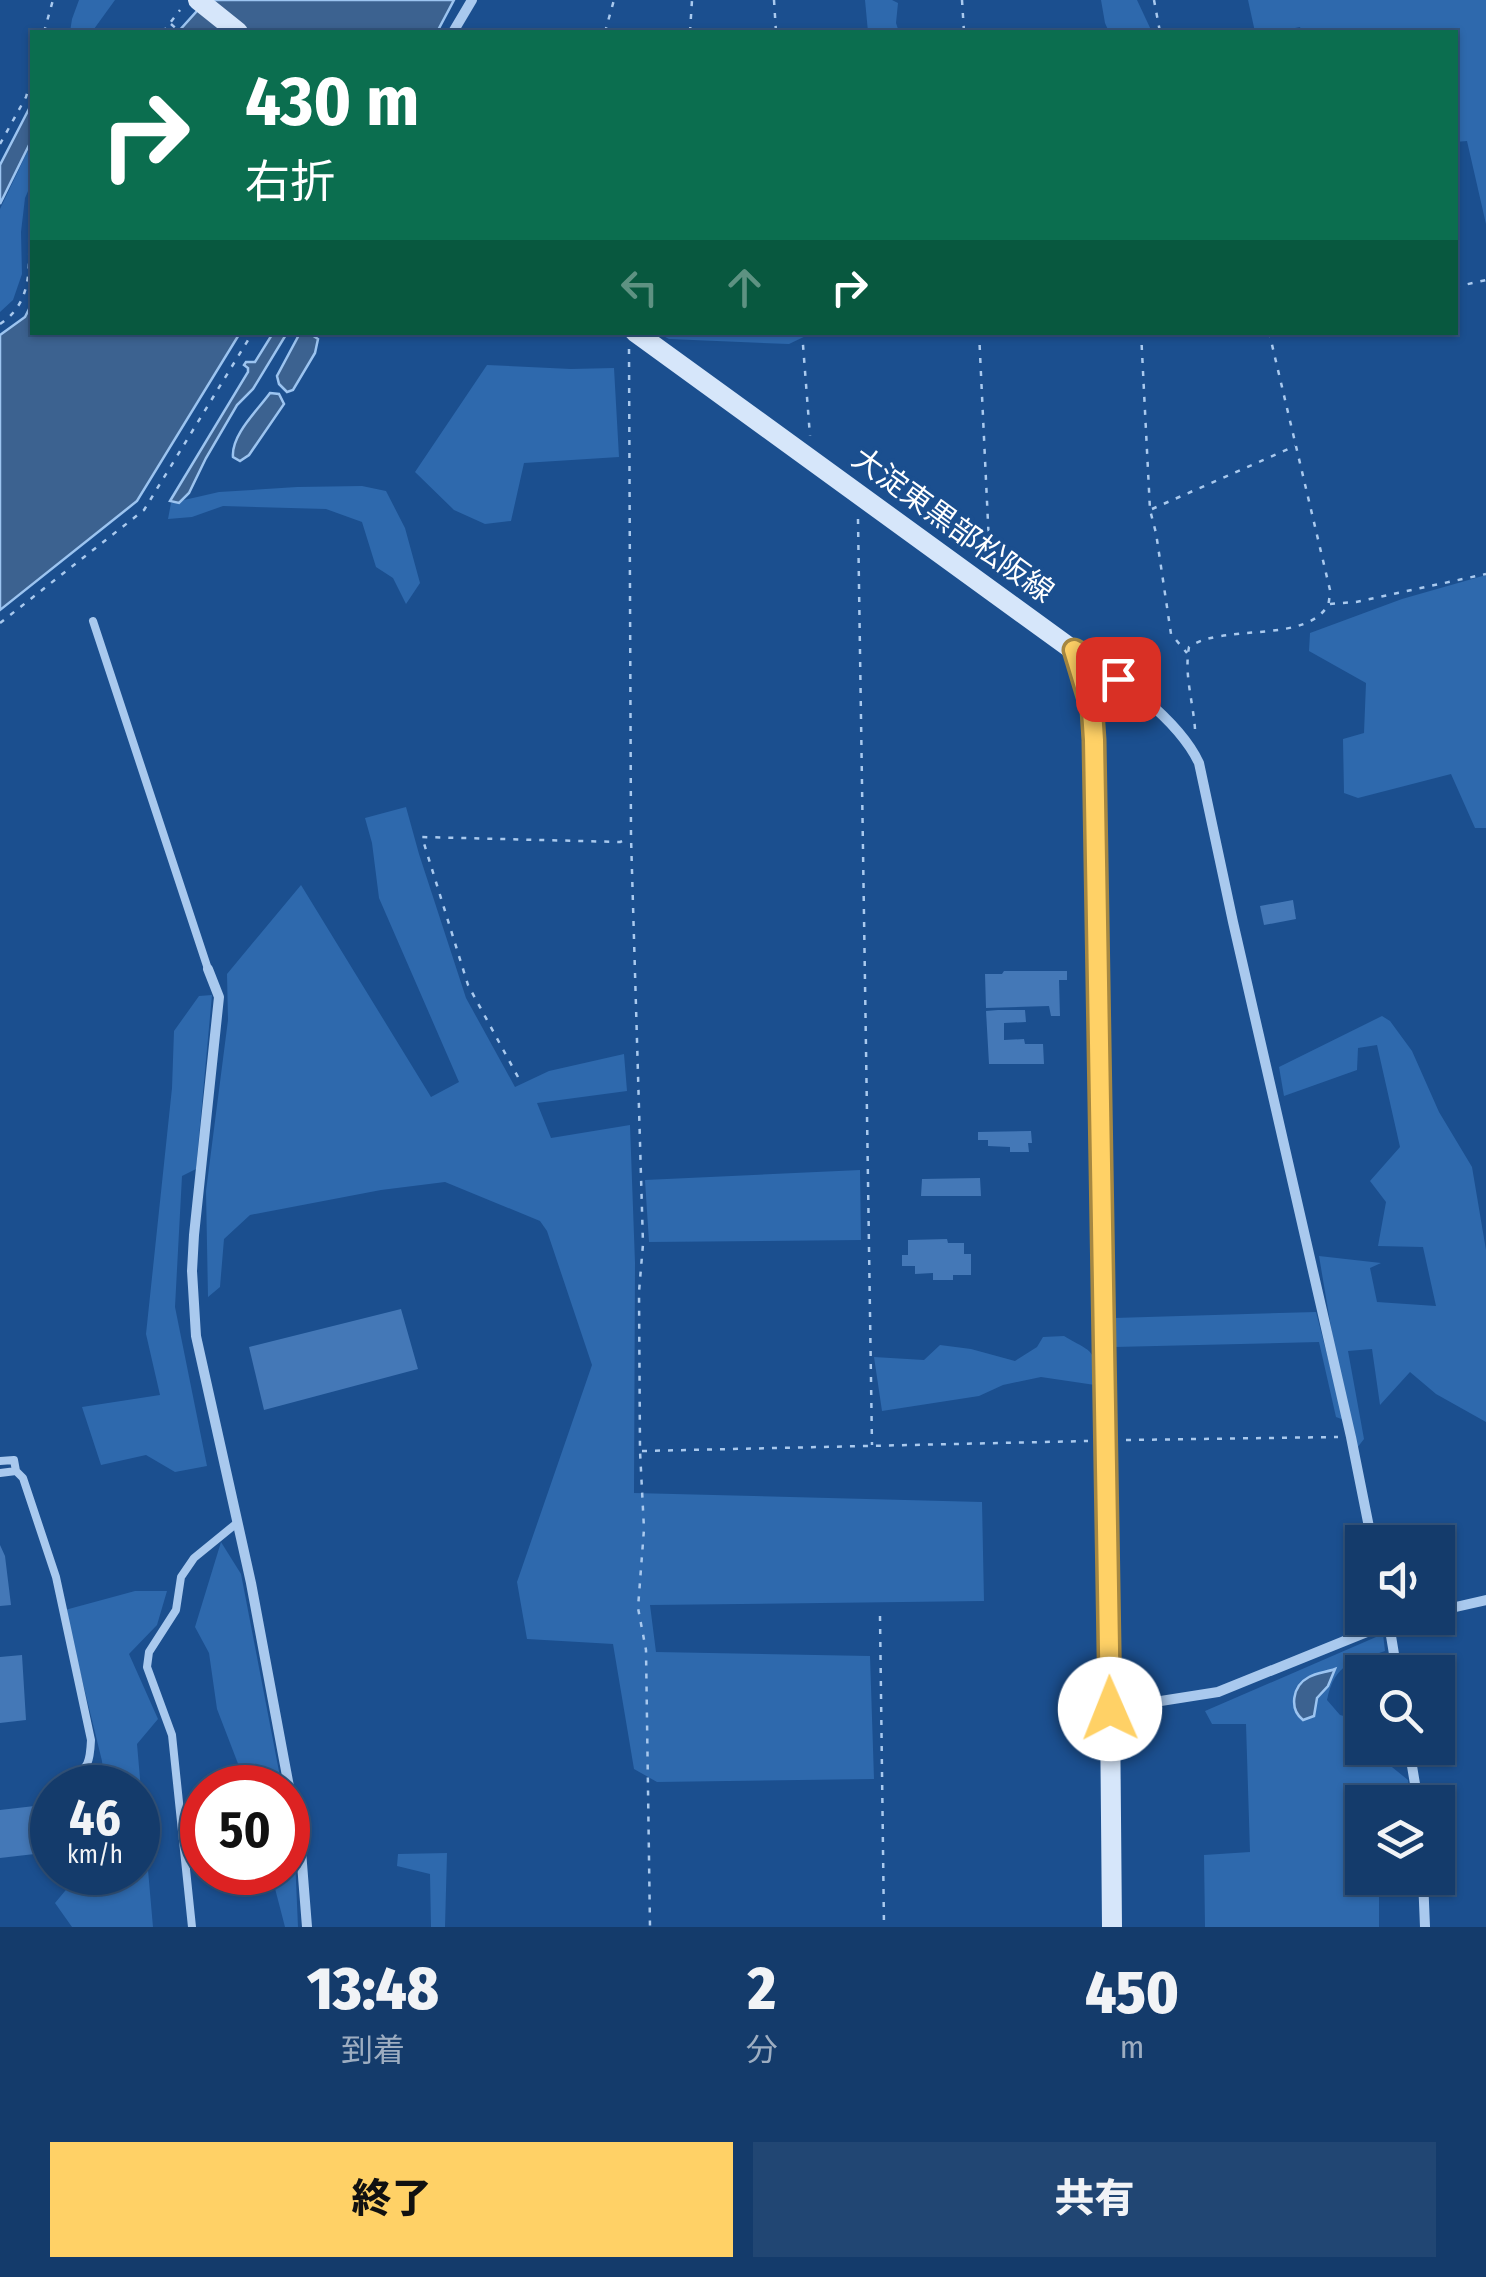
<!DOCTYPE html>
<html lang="ja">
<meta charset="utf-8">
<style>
body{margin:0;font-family:"Fira Sans Condensed","Noto Sans JP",sans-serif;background:#214673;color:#f1f3f6;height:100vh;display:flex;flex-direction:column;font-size:38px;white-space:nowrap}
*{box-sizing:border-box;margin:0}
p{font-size:32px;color:#9dadc1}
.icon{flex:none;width:55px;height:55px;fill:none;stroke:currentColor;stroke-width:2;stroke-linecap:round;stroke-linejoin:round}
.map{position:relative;height:1927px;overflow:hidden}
.sheet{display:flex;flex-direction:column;background:#143b6b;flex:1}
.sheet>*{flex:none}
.top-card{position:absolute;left:30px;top:30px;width:1428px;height:305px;border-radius:0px;box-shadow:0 2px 8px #0004,0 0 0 2px #33557e;background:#0b6e4f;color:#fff;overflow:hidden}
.tools{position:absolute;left:1345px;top:1525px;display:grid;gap:20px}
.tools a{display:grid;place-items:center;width:110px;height:110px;border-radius:0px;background:#143b6b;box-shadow:0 2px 8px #0004,0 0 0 2px #33557e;font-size:50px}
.speed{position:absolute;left:30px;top:1765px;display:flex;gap:20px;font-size:50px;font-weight:700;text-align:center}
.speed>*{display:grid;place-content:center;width:130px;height:130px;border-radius:50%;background:#143b6b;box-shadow:0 2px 8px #0004,0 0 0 2px #33557e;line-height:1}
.speed small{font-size:25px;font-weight:400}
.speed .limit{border:15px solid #d22;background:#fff;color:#111}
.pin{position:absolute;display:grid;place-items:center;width:85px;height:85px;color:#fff;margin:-42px;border-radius:20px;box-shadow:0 5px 15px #0006}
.me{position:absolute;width:110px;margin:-55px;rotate:359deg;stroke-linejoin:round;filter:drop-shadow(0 0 8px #0008)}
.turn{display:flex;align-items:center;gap:35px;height:210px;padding:0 50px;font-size:45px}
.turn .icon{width:130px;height:130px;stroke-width:2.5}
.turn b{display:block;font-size:70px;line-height:85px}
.lanes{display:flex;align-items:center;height:95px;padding:0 50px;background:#0003;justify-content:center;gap:50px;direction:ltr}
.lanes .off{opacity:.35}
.eta{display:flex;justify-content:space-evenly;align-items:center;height:170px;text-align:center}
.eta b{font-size:60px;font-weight:800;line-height:70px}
.cta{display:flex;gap:20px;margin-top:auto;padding:20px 50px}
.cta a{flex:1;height:115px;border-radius:0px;background:#ffd166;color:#111;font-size:40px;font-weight:800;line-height:115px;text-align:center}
.cta a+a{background:#214673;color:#f1f3f6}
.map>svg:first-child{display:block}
.green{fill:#2e69ad}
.water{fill:#3c6290;stroke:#9cc4f0;stroke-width:2.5}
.building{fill:#4478b7}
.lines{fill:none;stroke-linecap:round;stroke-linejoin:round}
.path{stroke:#a9c9ee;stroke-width:2.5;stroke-dasharray:5 8;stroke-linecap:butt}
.lane{stroke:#a9c9ee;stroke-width:8}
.street{stroke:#a9c9ee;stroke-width:10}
.secondary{stroke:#d6e6fa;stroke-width:20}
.route-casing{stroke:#a68842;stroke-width:25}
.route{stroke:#ffd166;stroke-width:18}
.labels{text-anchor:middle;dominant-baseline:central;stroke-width:8;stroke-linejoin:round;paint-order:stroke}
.street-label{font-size:30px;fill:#fff;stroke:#1b4f8f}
</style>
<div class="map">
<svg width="1486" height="1927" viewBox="0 0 1486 1927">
<rect width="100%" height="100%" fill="#1b4f8f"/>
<path class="green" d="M79,0H115L94,29V32H70L72,19Z
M865,0H892L898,3L896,23L899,32H868Z
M1101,0H1137L1152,32H1109L1105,23Z
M1248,0H1486V224L1467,141L1455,142V32H1302L1300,27L1275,32H1255Z
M32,142V182L25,198L21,232L22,274L13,300L0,312V209Z
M658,333V332L812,333L789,344L669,339Z
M487,365L571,369L614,368L619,457L524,463L511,521L485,524L454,510L415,472Z
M362,486L386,491L405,528L420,583L406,604L393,578L376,567L362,522L326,509L223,506L192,517L168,519L171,503L219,492L297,487Z
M1486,575V828H1475L1451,774L1358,798L1344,793L1343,739L1364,733L1366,683L1309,651L1310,633L1402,599Z
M406,807L419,854L466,998L515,1087L549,1071L624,1054L627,1091L537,1103L551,1138L630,1125L635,1263L634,1493L982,1502L984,1601L650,1605L656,1652L870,1656L874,1779L657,1782L634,1769L613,1644L527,1639L517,1582L592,1365L547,1231L540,1221L445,1182L381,1190L250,1215L224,1239L220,1287L208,1297L206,1191L228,1020L227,974L301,885L431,1097L459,1082L379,898L372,843L365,818Z
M212,995L196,1169L182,1176L175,1307L207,1466L175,1472L146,1455L101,1465L82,1407L160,1395L146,1334L172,1088L174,1031L199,996Z
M1382,1016L1390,1021L1412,1051L1439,1112L1472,1167L1486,1250V1422L1436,1394L1410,1372L1380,1405L1372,1349L1348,1351L1364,1439L1357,1448L1333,1339L1319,1256L1381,1263L1370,1268L1377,1302L1436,1306L1423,1247L1378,1246L1386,1202L1370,1181L1400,1147L1377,1045L1358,1048L1357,1070L1284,1096L1279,1067Z
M860,1170L861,1240L649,1242L645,1180Z
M1316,1312L1344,1420L1336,1417L1319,1342L1114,1347V1318Z
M1064,1336C1096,1355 1094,1347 1095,1385L1041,1377L1003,1385L979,1396L882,1411L874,1357L924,1360L940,1345L971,1349L1015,1361L1037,1347L1043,1337Z
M221,1542L241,1574L282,1787H247L217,1709L209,1653L195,1627Z
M135,1591H167L157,1625L129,1654L158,1719L137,1744L153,1927H72L55,1903L80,1873L138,1872V1788L104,1787L102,1761L65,1610Z
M1383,1634L1385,1651C1353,1662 1335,1662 1327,1700L1340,1715L1362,1721V1748H1385L1387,1763L1408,1780L1410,1802H1362V1878H1379V1927H1205L1204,1855L1250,1852L1246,1724H1212L1205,1711Z
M288,1817L295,1858L298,1927H285L271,1873L288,1872Z
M447,1853L445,1927H431L430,1874L397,1866L398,1854Z"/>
<path class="water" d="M212,0H454L437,32H178L197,11Z
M32,103V139L0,204V165Z
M32,303V332L240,333L137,501L0,610V335L25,317Z
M273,333H287L253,389L237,405L206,458L189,493L179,503L170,501L248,372V368L244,365L246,362H255Z
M300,333H309L318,339L315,353L293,390L287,392L279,384L277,376Z
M270,393L279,394L284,404L249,455L240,461L233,457C231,435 257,411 270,393Z
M1335,1669L1328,1686L1317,1698L1314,1716L1303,1720C1289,1709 1292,1686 1309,1677C1316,1673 1327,1672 1335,1669Z"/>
<path class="building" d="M1293,900L1296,919L1264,925L1260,906Z
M1004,971H1067V980H1059L1060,1016H1051L1049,1006L986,1008L985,974H1002Z
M998,1010H1025L1026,1022L1004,1023V1040L1024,1039L1025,1044H1043L1044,1064H989L986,1011Z
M1031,1131L1032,1143H1028L1029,1152H1010V1147L988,1146V1140H978V1132Z
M980,1178L981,1196H921L922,1179Z
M947,1239L948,1243H964V1254H971V1275H953V1280H933V1273L915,1274V1266H902V1255H908V1240Z
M401,1309L418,1369L264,1410L249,1347Z
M0,1545L5,1556L11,1605L0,1606Z
M22,1655L26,1720L0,1723V1657Z
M52,1804V1852L0,1858V1810Z"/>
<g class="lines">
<path class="path" d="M774,0L776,32
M962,0L964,32
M1154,0L1160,32
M171,24L180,32
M44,32L53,0
M163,32L180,10
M605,32L614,0
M690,32L692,0
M0,144L26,97L32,77
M1455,287L1486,280
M0,324C43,296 23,244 32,203
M802,332L810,436
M979,332L990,565
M1141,332L1150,510L1156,533L1171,634L1187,653
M629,349L631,837L643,1244L639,1292L640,1451L644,1529L638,1608L646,1650L650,1927
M1152,509L1295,446
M858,519L872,1445
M1330,604L1356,602L1486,574
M0,623L144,510L253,332
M1195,729C1193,701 1184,675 1189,647C1223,623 1306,644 1328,605C1329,603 1330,593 1330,590L1269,332
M518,1077L468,985L422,837L620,842L629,838
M1126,1440L1338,1437
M642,1451L1088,1441
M880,1616L884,1927"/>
<path class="lane" d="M93,621L208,969
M0,1461L14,1460L16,1471L23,1478L56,1577L91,1740C90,1762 89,1768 69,1780
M0,1473L16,1471
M192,1927L172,1735L147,1667L149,1652L176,1610L181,1577L194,1558L237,1523"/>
<path class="street" d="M453,32L472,0
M1074,651C1116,673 1179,720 1199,763L1233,922L1351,1437L1372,1542
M208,969L219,997L194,1235L192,1271L196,1336L251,1583L301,1851L307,1927
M1438,1611L1486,1600
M1388,1618L1397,1672
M1110,1709L1218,1692L1389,1623L1412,1618
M1409,1748L1418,1802
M1423,1878L1425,1927"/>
<path class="secondary" d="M198,0L238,32
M635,332L1073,650L1092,710L1110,1709L1112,1927"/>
</g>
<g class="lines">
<defs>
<path id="route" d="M1110,1709L1094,740L1092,710L1074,650L1099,664L1118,679"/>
</defs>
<use href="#route" class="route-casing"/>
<use href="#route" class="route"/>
</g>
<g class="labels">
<g class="street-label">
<text transform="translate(953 525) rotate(36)">大淀東黒部松阪線</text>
</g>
</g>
</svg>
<div class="tools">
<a><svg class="icon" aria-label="sound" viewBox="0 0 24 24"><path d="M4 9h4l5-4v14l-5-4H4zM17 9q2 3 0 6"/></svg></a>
<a><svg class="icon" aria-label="search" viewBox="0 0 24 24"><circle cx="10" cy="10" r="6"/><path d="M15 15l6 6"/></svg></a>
<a><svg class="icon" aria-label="layers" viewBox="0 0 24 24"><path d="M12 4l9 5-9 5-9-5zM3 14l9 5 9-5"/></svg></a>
</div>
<div class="speed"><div>46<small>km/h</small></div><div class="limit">50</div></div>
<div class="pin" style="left:1118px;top:679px;background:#d93025"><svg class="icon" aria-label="arrive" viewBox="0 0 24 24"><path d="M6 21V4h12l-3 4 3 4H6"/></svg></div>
<svg class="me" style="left:1110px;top:1709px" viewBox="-20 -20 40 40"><circle r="19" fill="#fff"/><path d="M0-13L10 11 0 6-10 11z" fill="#ffd166"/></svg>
<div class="top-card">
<div class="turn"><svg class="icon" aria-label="right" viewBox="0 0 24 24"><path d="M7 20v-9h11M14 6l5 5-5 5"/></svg><div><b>430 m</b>右折</div></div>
<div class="lanes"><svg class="icon off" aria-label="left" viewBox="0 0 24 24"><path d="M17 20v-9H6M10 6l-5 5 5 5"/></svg><svg class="icon off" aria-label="ahead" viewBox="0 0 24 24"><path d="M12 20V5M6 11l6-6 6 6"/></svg><svg class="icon" aria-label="right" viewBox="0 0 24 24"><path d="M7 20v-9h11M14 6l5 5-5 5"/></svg></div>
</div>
</div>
<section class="sheet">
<div class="eta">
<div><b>13:48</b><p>到着</p></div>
<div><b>2</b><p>分</p></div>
<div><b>450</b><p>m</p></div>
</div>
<div class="cta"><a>終了</a><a>共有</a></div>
</section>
